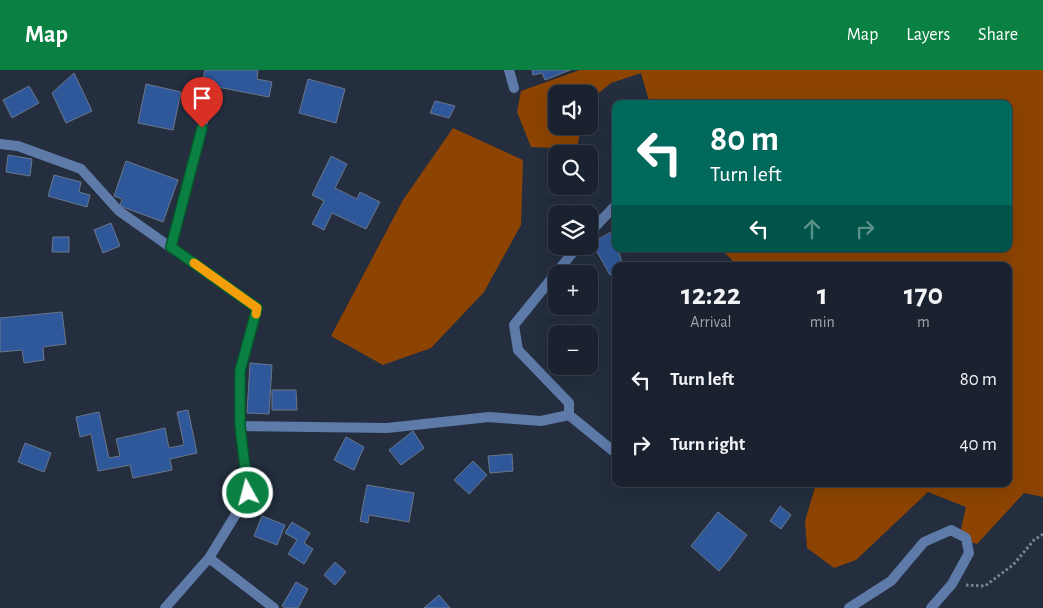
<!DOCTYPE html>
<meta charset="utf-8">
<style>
body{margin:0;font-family:"Alegreya Sans",sans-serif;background:#282f3b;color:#f1f3f6;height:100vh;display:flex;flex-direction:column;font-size:19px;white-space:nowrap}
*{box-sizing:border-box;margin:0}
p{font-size:16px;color:#a0a4aa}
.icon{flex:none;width:28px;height:28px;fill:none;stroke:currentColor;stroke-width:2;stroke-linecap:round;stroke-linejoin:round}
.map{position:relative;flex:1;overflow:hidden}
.panel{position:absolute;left:612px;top:192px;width:400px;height:225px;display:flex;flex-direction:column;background:#1b222f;border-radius:10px;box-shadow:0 5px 20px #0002,0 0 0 1px #393f4b}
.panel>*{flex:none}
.hud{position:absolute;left:612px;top:30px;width:400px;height:152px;border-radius:10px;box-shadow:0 5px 20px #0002,0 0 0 1px #393f4b;background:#00695c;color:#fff;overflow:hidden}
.fabs{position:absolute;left:548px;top:15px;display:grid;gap:10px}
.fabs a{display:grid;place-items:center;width:50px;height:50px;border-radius:10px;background:#1b222f;box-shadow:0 5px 20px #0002,0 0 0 1px #393f4b;font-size:25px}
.pin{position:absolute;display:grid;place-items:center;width:42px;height:42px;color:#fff;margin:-51px -21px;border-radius:50% 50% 50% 0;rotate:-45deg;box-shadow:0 0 5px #0007}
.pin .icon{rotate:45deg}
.me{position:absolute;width:55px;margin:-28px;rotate:353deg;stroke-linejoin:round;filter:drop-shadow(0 0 4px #0008)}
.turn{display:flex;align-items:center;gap:18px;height:105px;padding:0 15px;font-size:22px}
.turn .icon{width:65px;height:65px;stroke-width:2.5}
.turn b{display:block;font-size:35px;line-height:42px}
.lanes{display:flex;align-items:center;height:48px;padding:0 15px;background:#0003;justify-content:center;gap:25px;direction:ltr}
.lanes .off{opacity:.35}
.eta{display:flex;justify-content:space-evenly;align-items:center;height:85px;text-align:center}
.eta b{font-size:30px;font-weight:700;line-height:35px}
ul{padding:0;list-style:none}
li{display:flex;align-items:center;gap:15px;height:65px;padding:0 15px}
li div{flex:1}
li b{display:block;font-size:19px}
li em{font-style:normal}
header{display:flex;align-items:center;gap:30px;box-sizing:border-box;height:70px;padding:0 25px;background:#0b8043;color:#fff}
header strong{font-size:24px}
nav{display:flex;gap:28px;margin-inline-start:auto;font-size:18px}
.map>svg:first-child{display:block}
.forest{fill:#8d4402}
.building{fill:#2f589b;stroke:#6a768a}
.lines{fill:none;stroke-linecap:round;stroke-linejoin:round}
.path{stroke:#7a8391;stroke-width:3;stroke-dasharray:2.5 2.5;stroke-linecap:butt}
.street{stroke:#5d7aa9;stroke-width:10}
.route-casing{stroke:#07532c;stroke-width:12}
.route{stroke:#0b8043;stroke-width:9}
.slow{stroke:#f59e0b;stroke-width:9}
</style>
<header>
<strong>Map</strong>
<nav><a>Map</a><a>Layers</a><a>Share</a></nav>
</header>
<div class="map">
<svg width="1043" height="538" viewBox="0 0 1043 538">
<rect width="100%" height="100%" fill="#242e3f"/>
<path class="forest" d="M580,0H1043V427L1024,423L977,474L959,468L966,437L928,422L856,490L834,498L807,478L805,451L816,414H1009V196H738L721,179H1009V34H650L641,3L611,13L589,31V24H556V56H581L577,79L531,77L517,42L521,21Z
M453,58L523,90L521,155L484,222L431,278L383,295L331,266L403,130Z"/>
<path class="building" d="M205,0H258L257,9L272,12L269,27L202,14Z
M532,0H570L545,10L542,3L533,5Z
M74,3L92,41L66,53L52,23Z
M308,9L345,19L336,53L299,43Z
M146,14L181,22L173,60L138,53Z
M29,16L39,33L12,48L3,30Z
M435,31L455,36L449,48L430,43Z
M8,85L32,89L30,106L6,102Z
M331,86L347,94L335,118L357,129L360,122L380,132L366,159L332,143L324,160L312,154L324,131L312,125Z
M126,91L178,110L163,152L120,136L122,129L114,126Z
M54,105L81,112L79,122L90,125L87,137L48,126Z
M111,153L120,176L103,183L94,160Z
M616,159V179H627L619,183L623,195L616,196V200L610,205L592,173Z
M53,167H69V182H52Z
M62,242L66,274L43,277L44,290L24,293L22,280L0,282V248Z
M250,293L272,295L269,344L247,343Z
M272,320H296L297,340H272Z
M188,340L197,383L170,389L172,400L133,408L130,395L98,401L91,364L80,367L76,347L99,342L109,388L120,386L116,369L165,358L169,378L184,375L177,342Z
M413,361L424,378L401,395L389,380Z
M346,367L364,377L354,400L334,390Z
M25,373L51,383L44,402L18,392Z
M512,384L513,401L490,403L488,386Z
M473,391L487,405L469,424L454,410Z
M367,415L414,423L409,452L369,445L368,453L360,451Z
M780,436L791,445L781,459L770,451Z
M718,442L747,465L727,492L719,501L691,476Z
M262,446L285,455L277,475L254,466Z
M292,452L310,463L304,473L313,479L304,494L288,484L297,470L285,463Z
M335,492L346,502L335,515L324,505Z
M296,512L308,519L298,538H286L282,536Z
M439,525L450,538H424Z"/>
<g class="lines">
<path class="path" d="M966,515L985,516L1013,495L1034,470L1043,464"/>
<path class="street" d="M509,0L514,18
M0,74L18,76L81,99L119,141L257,238L240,301V356L249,423L209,488L165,538
M589,163L616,135
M171,177L211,21
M569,345L612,380L616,378
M240,356L387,358L489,347L541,351L569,345V333L518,280L514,255L578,176
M209,488L274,538
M849,538L891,511L924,472L951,460L966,468L969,483L952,514L931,538"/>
</g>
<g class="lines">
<defs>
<path id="route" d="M202,58L171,177L257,238L240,301V356L248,423"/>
</defs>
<use href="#route" class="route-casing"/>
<use href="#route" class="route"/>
<path class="slow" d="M194,193L257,238L256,244"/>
</g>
</svg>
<div class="fabs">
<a><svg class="icon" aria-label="sound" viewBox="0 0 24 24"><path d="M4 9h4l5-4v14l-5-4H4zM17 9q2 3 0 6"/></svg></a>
<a><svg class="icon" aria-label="search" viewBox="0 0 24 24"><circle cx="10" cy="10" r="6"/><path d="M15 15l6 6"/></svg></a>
<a><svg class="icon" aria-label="layers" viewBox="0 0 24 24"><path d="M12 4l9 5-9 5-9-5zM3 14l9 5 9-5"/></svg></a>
<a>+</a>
<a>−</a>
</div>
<div class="pin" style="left:202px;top:58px;background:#d93025"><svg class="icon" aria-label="arrive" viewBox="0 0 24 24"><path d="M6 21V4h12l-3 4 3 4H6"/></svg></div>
<svg class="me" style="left:248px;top:423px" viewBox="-20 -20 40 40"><circle r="17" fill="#0b8043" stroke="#fff" stroke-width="3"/><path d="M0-11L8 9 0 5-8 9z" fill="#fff"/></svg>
<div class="hud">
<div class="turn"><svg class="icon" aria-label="left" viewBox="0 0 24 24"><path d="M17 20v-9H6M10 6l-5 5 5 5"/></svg><div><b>80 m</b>Turn left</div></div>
<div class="lanes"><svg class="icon" aria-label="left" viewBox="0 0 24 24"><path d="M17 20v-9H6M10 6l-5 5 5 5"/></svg><svg class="icon off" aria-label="ahead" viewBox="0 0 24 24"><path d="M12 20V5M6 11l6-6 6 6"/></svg><svg class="icon off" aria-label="right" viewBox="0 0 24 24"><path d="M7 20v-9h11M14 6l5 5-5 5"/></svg></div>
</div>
<section class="panel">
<div class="eta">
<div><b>12:22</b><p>Arrival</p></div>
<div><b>1</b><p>min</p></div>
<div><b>170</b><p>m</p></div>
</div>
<ul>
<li><svg class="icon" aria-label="left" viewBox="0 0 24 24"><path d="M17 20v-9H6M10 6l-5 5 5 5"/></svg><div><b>Turn left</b></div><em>80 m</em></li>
<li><svg class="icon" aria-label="right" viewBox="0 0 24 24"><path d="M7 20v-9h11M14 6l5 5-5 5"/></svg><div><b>Turn right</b></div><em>40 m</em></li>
</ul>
</section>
</div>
